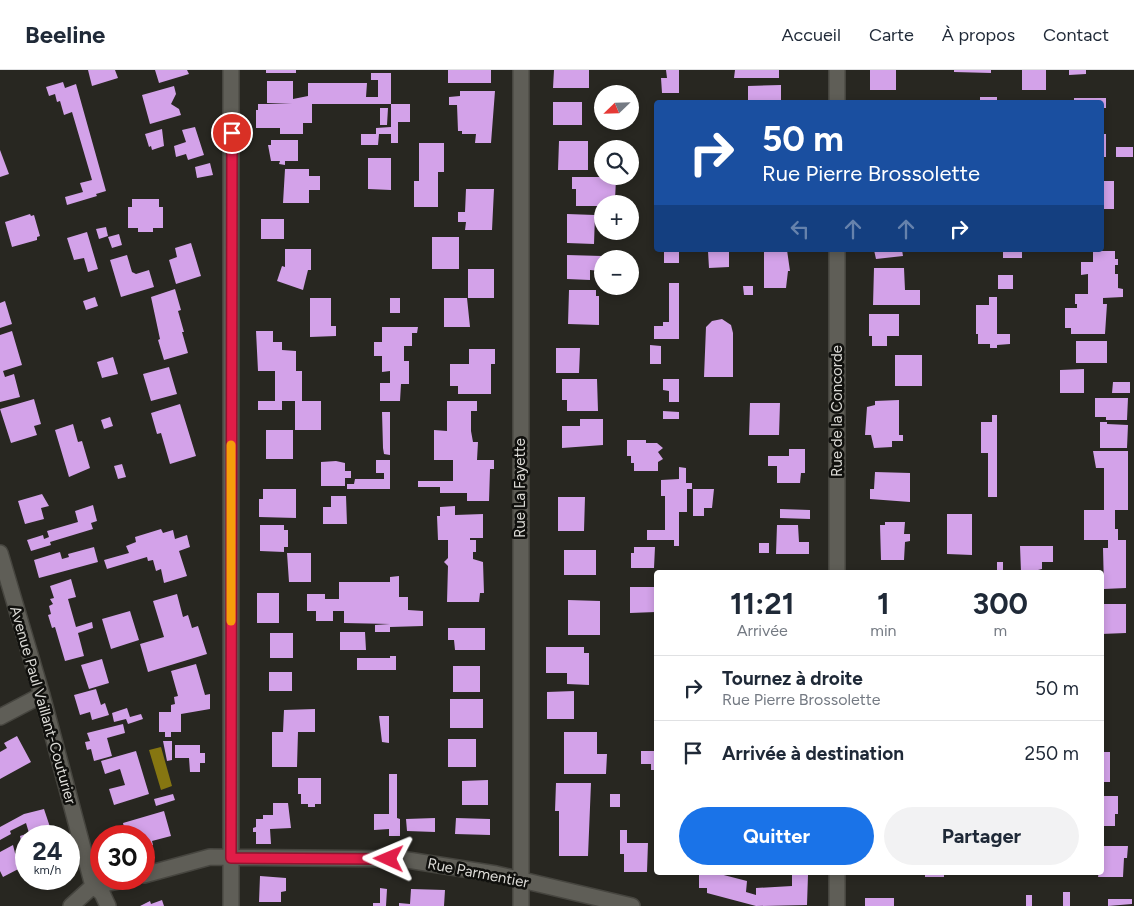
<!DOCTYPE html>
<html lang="fr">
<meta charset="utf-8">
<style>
body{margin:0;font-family:Figtree,sans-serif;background:#f2f2f3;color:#1f2937;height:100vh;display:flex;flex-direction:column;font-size:19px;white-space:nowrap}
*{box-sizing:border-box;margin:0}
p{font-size:16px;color:#747a83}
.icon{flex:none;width:28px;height:28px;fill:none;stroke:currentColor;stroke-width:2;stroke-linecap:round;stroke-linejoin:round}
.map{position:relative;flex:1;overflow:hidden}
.side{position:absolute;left:654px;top:500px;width:450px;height:305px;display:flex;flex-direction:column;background:#fff;border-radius:5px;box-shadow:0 2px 8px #0003}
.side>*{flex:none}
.guide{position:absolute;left:654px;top:30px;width:450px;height:152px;border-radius:5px;box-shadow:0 2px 8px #0003;background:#1a4fa0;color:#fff;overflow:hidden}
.needle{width:32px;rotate:247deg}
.tools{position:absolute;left:594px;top:15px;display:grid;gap:10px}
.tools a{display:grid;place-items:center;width:45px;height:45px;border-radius:50%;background:#fff;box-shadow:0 2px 8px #0003;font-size:25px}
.speed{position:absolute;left:15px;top:755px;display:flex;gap:10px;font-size:25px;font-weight:700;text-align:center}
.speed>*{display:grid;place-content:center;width:65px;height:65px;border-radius:50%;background:#fff;box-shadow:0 2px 8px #0003;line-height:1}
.speed small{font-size:12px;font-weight:400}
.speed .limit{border:8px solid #d22;background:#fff;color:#111}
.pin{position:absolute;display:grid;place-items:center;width:42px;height:42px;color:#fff;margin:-21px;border:2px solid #fff;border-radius:50%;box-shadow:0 1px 5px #0007}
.me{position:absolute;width:55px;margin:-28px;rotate:271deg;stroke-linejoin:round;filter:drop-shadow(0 0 4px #0008)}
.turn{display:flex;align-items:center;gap:18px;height:105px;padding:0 25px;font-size:22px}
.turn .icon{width:65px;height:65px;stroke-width:2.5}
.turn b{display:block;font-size:35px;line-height:42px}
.lanes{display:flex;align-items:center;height:48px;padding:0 25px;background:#0003;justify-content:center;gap:25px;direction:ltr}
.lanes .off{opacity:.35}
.eta{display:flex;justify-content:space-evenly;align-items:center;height:85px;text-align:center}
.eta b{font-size:30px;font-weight:700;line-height:35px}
.action{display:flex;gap:10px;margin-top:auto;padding:10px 25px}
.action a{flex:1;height:58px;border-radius:30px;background:#1a73e8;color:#fff;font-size:20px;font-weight:700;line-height:58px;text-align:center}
.action a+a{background:#f2f2f3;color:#1f2937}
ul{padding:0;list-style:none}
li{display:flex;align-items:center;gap:15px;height:65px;padding:0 25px;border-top:1px solid #e0e1e3}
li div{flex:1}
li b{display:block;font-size:19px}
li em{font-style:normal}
header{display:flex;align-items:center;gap:30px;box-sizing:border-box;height:70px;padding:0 25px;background:#fff;border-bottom:1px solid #e0e1e3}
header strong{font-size:24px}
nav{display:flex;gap:28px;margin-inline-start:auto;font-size:18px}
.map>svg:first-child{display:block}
.water{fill:#867611}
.building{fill:#d3a2e9}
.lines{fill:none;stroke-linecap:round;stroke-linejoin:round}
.street-casing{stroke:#46453f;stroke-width:18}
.street{stroke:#5f5e57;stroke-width:15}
.route-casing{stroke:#92132f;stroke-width:12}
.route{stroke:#e11d48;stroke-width:9}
.slow{stroke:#f59e0b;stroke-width:9}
.labels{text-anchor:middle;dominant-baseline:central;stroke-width:5;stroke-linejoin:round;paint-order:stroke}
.street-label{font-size:15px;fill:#dcdbd7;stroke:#10100d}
</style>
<header>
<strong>Beeline</strong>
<nav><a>Accueil</a><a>Carte</a><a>À propos</a><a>Contact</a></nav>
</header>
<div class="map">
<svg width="1134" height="836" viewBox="0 0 1134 836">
<rect width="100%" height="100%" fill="#282721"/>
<path class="water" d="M161,677L172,716L161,720L149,680Z"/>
<path class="building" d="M88,0H115L118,8L92,16Z
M155,0H187L189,4L159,13Z
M266,0H296V3H266Z
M448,0H491V13H448Z
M554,0H589V18H553Z
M666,0H679V23H662L661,8H667Z
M735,0H779V8H734Z
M870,0H896V20H870Z
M954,0H991V3L954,2Z
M1022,0H1046V20H1022Z
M1069,0H1086V4L1069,5Z
M371,3H391V34H312V53H303V64H280V58H256V40H258V34H292L267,33V11H293V29L308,26V13H367L366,27H378V10H371Z
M63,12L65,18L76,14L106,121L96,124L97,126L67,135L65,127L83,122L80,113L92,110L72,42L64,45L60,31L57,32L55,24L49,26L46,17Z
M781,15V32H748V16Z
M174,16L176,24L171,34L179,39L181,45L150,54L142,25Z
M460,21H495L491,73H475L476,64H462V61H458L457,35H449V27L460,26Z
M980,27H997V32L980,30Z
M1074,28H1106V38H1101V32H1074Z
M553,32H582V55H553Z
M391,34H410V52H398V73H391V64H379L378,75H361V64H376V58L391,57Z
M380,38H388L387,55H380Z
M195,57L204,85L188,90L186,84L176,87L174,76L186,72L182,60Z
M162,59L164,76L152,80L151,76L149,77L145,64Z
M1101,64H1106V87H1101Z
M271,70H298V91H285V95L279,94L280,91H271L268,75H271Z
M559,71H588V100H558Z
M419,73H444V102H438V137H414V111H419Z
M1116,77H1133V87H1116Z
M0,80L9,104L0,107Z
M368,88H391V120L368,119Z
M210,93L213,105L197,108L195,97Z
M285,99H309V106H320V120H309V133H283Z
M572,107H609L608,109H616L615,130L608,129V134H602V136H576V119H572Z
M1101,111H1114V139H1101Z
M466,119H494L492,160H465L466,152H458V142H465Z
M132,129H159V137H163V158H153V162H138V158H128V137H132Z
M30,144L31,146L34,145L40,166L37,167V170L12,177L5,152Z
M567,144L595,145L594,174L567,173Z
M261,149H284V169H261Z
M106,157L108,166L99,169L96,159Z
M87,162L98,199L88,202L84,188L74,190L67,168Z
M119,164L122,175L112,178L108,167Z
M432,167H459V199H432Z
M191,173L201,206L176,214L169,190L177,187L175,178Z
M285,179H311V200H308L303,220L277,211L282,196L285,197Z
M664,180H679V193H664Z
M729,180V197L709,198L708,181Z
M764,180H787L790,201H788L786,218H764Z
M874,180H902L903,186L876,189Z
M1003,180H1022V188H1003Z
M1093,181H1115V189H1118V195H1115V204H1118V218L1123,219V227L1103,228V234H1107L1105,264H1071V258H1065V238H1077V234H1075V224H1088V204L1081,205V192H1093Z
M127,185L132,202L136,204L149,200L154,217L121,227L110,190Z
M567,185L602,186L601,201L590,200V210L567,209Z
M874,198H904L905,220H920V235H873Z
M468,199H494V228H468Z
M998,205H1013V219H998Z
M669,213H679V269H654V256H663V252H669Z
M743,216H753V225H744Z
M175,219L181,240L178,241L184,262H182L188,283L164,290L158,270L160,269L151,227Z
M569,220H596V226H599V255L568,254Z
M95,227L98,236L86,240L83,231Z
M989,227H997V264H1010V274L997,275V278H990V274H978V264H976V235H989Z
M310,228H331V256H336V266L310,267Z
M390,228H400V243H390Z
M444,228H467L470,257H444Z
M5,231L12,254L0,258V233Z
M869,244H899V266H887V276H872V266H869Z
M722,249L731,255L733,263V307H704L706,257L712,251Z
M382,257H418L417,263H412V276H404V291H409V314H401L400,331H380V313H390V301L382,302V286H374V272H382Z
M12,261L22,295L3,301L5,307L14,304L20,327L0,332V265Z
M256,261H273V272H282V280L296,281V301H302V331H321V360H295V331H282V340H258V331H275V301H258Z
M1076,271H1107V293H1076Z
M650,275L661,276V294H650Z
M556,278H580L579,303H556Z
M469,279H495V294H491V324H458V316H450V294H469Z
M895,285H922V316H895Z
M113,287L118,304L102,308L97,292Z
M169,297L177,324L151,331L143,304Z
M1084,299V323H1060V300Z
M562,309H597L598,341H567V330H562Z
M663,309H679V332H669V321L663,320Z
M1113,312H1130V323H1112Z
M1095,328H1128L1127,350H1106V347H1095Z
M34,329L41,354L34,356L37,365L11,373L0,339Z
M899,330V365H903V371H892V377L874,378L871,365H865L867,337L875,335V331Z
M447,331H477V341H471V361L473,372H478L477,390H494V399H490L489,431H467V423H440V417H418V411H453V390H434V360L447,361Z
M750,333H780L779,365H749Z
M180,334L196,386L170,394L161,363L157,364L151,343Z
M663,341L679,342V349H663Z
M382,342H390V385L384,384L383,378Z
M992,345H997V427H988V383H981V352H992Z
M110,347L113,356L104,359L101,350Z
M580,349H603V375L562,378V356H580Z
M1100,352H1107V354L1128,355L1127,378H1100Z
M73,354L78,372L82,371L90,398L69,407L55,360Z
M266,360H293V389H266Z
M627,370H646V373H657L663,378L658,382L663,389L658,392V401H634V393H631V386H627Z
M789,379H805V403H801L800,413H777V396H768V386H789Z
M1093,381H1128V440H1115V459H1118V470H1126V518L1104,519L1103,478H1108V470H1084V440H1104V398H1096Z
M376,390H390V419H347V414H354L355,409H384V403H376Z
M336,391L345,393V401H351V408H345V416H321V392Z
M122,394L126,407L118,409L114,396Z
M679,397L686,398V413H692V419H687V442H679V476H674V470H647V460H665V426H661V410L679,409Z
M875,402L910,403V432L870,429V419H874Z
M263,419H296V448L259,447V429H263Z
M693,419H714L712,438H704V446H693Z
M42,424L49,436L41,438L44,449L25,454L18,431Z
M331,426H346L347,454H323V437H331Z
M558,427H585L584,461H558Z
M93,435L97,451L91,453L93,459L50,472L51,475L31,481L27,470L43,465L44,469L49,467L47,461L78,452L75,441Z
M455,436V445L483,444V468H470V470H476V482H473V489L483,492L484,523H480L479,532H447L448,496L444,492L448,488V470H438L437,446H440V437Z
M780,439L810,440V449L780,448Z
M947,444H972V485L947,484Z
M885,452H905L904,464H910V471L905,472L904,490H881L880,455H885Z
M260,455H284V460H288V477H284V482L260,481Z
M777,455H798L799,472H809V484H776Z
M161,459L163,463L173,460L175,469L187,465L190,477L179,481L187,506L164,513L161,499L156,501L153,490L148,491L147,487L107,499L104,490L129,483L126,476L136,472L135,467Z
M759,473H769V483H759Z
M1020,476H1053V492H1042V499L1038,500V502H1021Z
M94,477L98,492L39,508L34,490L60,482L62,489L69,487L68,484Z
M634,477H655L654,498H631V483H634Z
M564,480H596V505H564Z
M287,483H311V512H289Z
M997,492H1003V502H997Z
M399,506V527H408V540L423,541V556L390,557V562H375V555L390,554L344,553V541H333V551H316V541H307V524H325V529H339V512H390V507Z
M71,509L76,527L68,529L76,557L92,552L93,558L78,563L84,586L65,591L55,557L52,558L48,545L51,544L49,536L53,534L50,529L54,528L50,516Z
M630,517H655L656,542L630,543Z
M257,523H279V553H257Z
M177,524L183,547L188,545L192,558L198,556L207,584L148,602L140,574L164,567L153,531Z
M568,530L600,531V565H568Z
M1101,534H1126V563L1101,564Z
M130,541L139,570L111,579L102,549Z
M448,558H485V580H455L454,570H448Z
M340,562H365L366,580H340Z
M270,563H293V588H270Z
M546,577H584V583H589V615L567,614V603H546Z
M390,586H396V600H357V588H390Z
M102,589L109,613L89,619L81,595Z
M196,594L205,625L210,624V639L181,644V662H171V667H165V662H159V642H171V635L175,634L174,627L178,626L171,601Z
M453,596H480V622H453Z
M269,602H292V621H269Z
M96,619L101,635L105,633L109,645L92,650L90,642L80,645L74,625Z
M574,621V649H547V622Z
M450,629H483V658H450Z
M127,638L130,647L141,644L143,649L128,654L126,649L114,652L112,643Z
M315,639V662H298L297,697H272V662H283L284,640Z
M379,646H389V673L382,672Z
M123,654L125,663L107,668L112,686L94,691L91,679L87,680L85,672L90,671L87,663Z
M564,662H597V684H607L606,704H564Z
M17,666L31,692L0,709V682L7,678L4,673Z
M448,669H476V697H448Z
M163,671H172V690L167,691Z
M175,675H200V683H205V693H200V702H190L189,688H175Z
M136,681L149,724L114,735L109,719L125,715L120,699L105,704L101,691Z
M641,681H656V700H651V694H641Z
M1101,682H1110V712H1101Z
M389,704H397V748L400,749V766H389V759L374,760V744H389Z
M298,708H321V734H315V737H308V734H301V724H298Z
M488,710V735H462V711Z
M556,713H591L588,786H559V741H555Z
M173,724L175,730L156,736L154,729Z
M610,724H620V737H610Z
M1101,726H1118V744H1115V756H1101Z
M273,733H288L291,758L270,759L271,774H256V762H253V758L256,757V749H263V745H273Z
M44,739L53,766H26V781H23L20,766L29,763L26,753L10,761L11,764L0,770V757L24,744Z
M164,741L171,766L152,771L153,775L144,777V766H126L123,753Z
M435,748V762L407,761L406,749Z
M456,748L490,749V765L455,764Z
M620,760H627V773H648L647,802H624V784H620Z
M13,775L15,783L26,795L3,807L0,801V782Z
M1101,776H1128L1127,788H1124L1123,807H1098L1099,802H1101Z
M699,802H712L747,811L746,822L756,825V818L792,816V805H808L807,835L756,836L707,823V818H699Z
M925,802H944V807H925Z
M260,806L286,808V821L281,822V832H259Z
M380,818L387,819L386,836H373V833H380Z
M411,819L445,820L444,836H399V833L410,834Z
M1063,822H1070V836H1063Z
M1026,825H1032V836H1026Z
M865,828H894V836H865Z
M1108,829H1132V834L1108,836Z
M162,830L164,836H140L150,831L151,834Z"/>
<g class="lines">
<defs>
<path id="street" d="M231,0V836
M521,0V836
M837,32V0
M837,180V502
M0,483L42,625L93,816L102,823L108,836
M0,647L42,625
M837,802V836
M144,805L210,787L401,789L496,804L632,836
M71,836L93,816L130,809"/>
</defs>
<use href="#street" class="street-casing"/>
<use href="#street" class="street"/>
</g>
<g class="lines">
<defs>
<path id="route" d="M232,63L231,788L389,789"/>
</defs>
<use href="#route" class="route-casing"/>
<use href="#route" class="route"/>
<path class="slow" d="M231,551V375"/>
</g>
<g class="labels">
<g class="street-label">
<text transform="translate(837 341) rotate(-90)">Rue de la Concorde</text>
<text transform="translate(520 418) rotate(-90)">Rue La Fayette</text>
<text transform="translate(43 635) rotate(74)">Avenue Paul Vaillant-Couturier</text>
<text transform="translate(478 803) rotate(11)">Rue Parmentier</text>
</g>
</g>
</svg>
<div class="tools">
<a><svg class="needle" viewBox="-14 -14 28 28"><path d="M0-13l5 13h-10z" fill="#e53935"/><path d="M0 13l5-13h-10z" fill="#747a83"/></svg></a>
<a><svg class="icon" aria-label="search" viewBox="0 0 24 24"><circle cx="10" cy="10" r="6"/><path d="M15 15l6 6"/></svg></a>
<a>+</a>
<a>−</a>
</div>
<div class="speed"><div>24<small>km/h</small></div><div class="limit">30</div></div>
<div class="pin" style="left:232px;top:63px;background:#d93025"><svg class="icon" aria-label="arrive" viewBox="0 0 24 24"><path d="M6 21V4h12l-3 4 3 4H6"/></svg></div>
<svg class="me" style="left:389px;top:789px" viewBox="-20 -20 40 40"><path d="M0-17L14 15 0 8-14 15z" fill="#e11d48" stroke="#fff" stroke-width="4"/></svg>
<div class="guide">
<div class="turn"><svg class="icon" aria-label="right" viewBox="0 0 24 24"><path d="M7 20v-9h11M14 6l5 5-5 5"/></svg><div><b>50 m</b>Rue Pierre Brossolette</div></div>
<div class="lanes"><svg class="icon off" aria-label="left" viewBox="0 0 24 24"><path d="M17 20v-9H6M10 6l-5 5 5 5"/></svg><svg class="icon off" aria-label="ahead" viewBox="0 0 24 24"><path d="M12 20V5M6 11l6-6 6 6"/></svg><svg class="icon off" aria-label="ahead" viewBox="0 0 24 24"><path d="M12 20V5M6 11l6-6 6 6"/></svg><svg class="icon" aria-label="right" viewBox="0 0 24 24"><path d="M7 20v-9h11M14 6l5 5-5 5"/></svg></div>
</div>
<section class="side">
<div class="eta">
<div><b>11:21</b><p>Arrivée</p></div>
<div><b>1</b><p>min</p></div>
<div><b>300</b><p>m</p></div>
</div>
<ul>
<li><svg class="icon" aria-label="right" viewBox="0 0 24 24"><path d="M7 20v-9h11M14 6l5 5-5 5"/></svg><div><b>Tournez à droite</b><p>Rue Pierre Brossolette</p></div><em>50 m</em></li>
<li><svg class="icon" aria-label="arrive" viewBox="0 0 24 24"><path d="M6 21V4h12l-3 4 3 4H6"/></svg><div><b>Arrivée à destination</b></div><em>250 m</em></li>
</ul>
<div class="action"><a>Quitter</a><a>Partager</a></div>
</section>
</div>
